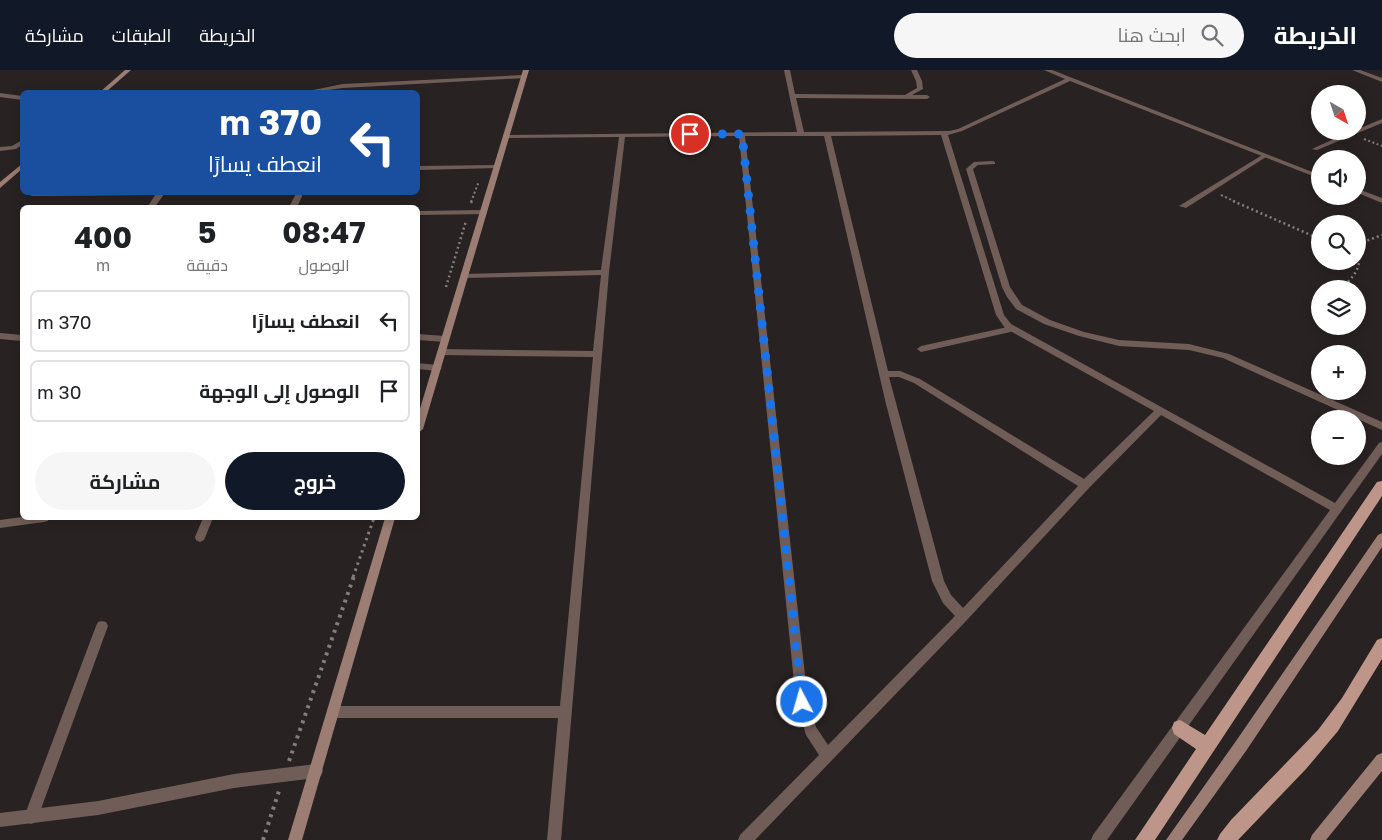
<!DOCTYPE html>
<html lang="ar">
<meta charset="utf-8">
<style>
body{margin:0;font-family:"Golos Text",Cairo,sans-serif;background:#f6f6f6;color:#202124;direction:rtl;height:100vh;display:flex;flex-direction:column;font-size:19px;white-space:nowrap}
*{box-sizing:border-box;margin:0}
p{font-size:16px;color:#757577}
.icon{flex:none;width:28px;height:28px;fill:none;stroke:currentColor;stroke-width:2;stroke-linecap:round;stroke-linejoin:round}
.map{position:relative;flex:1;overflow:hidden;direction:ltr}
.side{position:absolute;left:20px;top:135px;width:400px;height:315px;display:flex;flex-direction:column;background:#fff;border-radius:8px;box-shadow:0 2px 12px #0003;direction:rtl}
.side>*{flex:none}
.top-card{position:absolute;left:20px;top:20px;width:400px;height:105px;border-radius:8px;box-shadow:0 2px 12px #0003;direction:rtl;background:#1a4fa0;color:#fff;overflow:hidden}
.needle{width:32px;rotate:141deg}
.buttons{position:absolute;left:1311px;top:15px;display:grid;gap:10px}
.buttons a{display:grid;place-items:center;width:55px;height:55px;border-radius:50%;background:#fff;box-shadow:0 2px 12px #0003;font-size:25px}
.pin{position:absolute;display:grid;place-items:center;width:42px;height:42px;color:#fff;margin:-21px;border:2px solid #fff;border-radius:50%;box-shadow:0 1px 5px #0007}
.me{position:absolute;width:55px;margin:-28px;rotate:354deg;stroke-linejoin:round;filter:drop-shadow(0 0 4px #0008)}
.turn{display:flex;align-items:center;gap:18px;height:105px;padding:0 15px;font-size:22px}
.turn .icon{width:65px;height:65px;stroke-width:2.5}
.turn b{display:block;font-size:35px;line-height:42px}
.eta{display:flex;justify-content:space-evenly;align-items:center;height:85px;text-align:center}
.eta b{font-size:30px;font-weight:700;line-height:35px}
.cta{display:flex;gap:10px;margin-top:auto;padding:10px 15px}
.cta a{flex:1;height:58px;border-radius:30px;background:#111827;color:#fff;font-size:20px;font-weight:700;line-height:58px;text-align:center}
.cta a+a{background:#f6f6f6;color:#202124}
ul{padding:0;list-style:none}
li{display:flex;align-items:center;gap:15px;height:62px;margin:0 10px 8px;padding:0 5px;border:2px solid #e0e0e0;border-radius:8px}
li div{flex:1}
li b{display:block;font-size:19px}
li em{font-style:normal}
header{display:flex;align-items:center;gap:30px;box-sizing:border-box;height:70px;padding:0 25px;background:#111827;color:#fff}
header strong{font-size:24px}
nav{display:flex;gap:28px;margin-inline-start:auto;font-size:18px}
.search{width:350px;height:45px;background:#f6f6f6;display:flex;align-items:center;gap:12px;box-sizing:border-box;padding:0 18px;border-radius:28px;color:#757577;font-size:19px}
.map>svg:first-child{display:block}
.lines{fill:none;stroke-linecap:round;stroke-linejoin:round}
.path-far3{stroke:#837d7d;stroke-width:2;stroke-dasharray:2 2.5;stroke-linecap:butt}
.path-far2{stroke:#837d7d;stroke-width:2.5;stroke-dasharray:2 3;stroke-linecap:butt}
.path-far1{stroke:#837d7d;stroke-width:3;stroke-dasharray:2.5 4;stroke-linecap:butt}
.path{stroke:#837d7d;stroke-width:4;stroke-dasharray:3 5;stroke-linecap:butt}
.lane{fill:#715d57;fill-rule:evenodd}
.street{fill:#715d57;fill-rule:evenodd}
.secondary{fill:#9c7d73;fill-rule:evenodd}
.primary{fill:#be9689;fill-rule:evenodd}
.route{stroke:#1a73e8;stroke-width:9;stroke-dasharray:0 16.2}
</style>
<header>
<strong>الخريطة</strong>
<div class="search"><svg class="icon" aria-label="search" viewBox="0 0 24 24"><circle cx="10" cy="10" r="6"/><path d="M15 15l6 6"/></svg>ابحث هنا</div>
<nav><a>الخريطة</a><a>الطبقات</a><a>مشاركة</a></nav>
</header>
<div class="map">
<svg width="1382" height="770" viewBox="0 0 1382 770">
<rect width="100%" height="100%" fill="#292222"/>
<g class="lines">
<path class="path-far3" d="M1364,69L1382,76
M1221,125L1236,132
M471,132L479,111"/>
<path class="path-far2" d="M1233,131L1320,169
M471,133L472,131
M1358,174L1382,165
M446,217L466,151
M1341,219C1352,208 1363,198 1358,181"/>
<path class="path-far1" d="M353,507L374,448"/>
<path class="path" d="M289,691L354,506
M263,770L279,721"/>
<path class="lane" d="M1352,0H1360L1382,8V12Z
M524,5L527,7L526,8L343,18L314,22H303L343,14Z
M0,23L22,26V30L0,27Z
M1382,49V53L1317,80L1312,79L1351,61H1358V59Z
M22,70V75L16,79L0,81V77L12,76Z
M1264,84L1266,85V87L1186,138L1179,136Z
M993,91L995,92V94L978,95L973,99L1010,217L1022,235L1050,250L1084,262L1119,270L1189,274L1229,284L1382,352V360L1223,288L1189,280L1119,276L1079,266L1044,254L1016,239L1007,227L1002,217L966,99L974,92Z
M496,95L499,97L498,98L418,100V96Z
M30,122H164L165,123L154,138H147L155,125L32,126L28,124Z
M297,122H304L297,137H291L290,135Z
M483,140L487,142L486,144L418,145V141Z
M1012,256L1016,259L1015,261L921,282L917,279L921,276Z
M418,264L445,266L449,269L445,272L418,270Z
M22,447V448H49L48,451L44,452L0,458V450Z
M203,448H213L204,470L200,472L196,470L195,467Z
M102,551L106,552L108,556L38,747L36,752L31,754L26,752L24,747L96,556L98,552Z"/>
<path class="street" d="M784,0H790L795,24L905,25L917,18L916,11L911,0H917L922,11L923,19L912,25H927L930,27L927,29L796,28L804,62L949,61L958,59L1065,9L1044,0H1052L1320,105V109L1318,108L1070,11L962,61L948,65L1004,245L1011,254L1335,433L1379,373L1382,372V384L1107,770H1091L1093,765L1330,440L1161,345L1089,418L967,550L755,770H738L740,765L819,685L806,665L796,632L739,66L625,67L609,202L561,770H547L558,648H333L328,646L327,642L328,638L333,636H560L593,287L441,285L437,282L441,279L593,281L601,205L464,208L460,206L464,204L601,200L619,67L506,68L504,67V65L797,62ZM941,65L996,245L1005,258L1154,341L1084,409L920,309L900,301H888L831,66ZM745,66H824L886,334L932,511L943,533L955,546L828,675L816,657L808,632ZM889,307H899L914,313L1078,416L963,538L951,525L944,511Z
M1358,119L1382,128V133L1358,123Z
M0,263L22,265V271L0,269Z
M418,293L437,295L442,298L437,301L418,299Z
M316,694L321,696L323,701L321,706L316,708L234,718L98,745L0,757V743L98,731L234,704Z"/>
<path class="secondary" d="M125,0H131L106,22H100Z
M523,0H529L423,359L418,363V345Z
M22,94V99L0,118V112Z
M385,448H395L302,770H288Z
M1382,463V477L1246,681L1182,770H1166L1236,671L1378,465Z
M1382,683V701L1326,770H1310L1312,765L1377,685Z"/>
<path class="primary" d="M1382,411V426L1155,770H1135L1196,679L1174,664L1172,658L1174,652L1180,650L1205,665L1377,412Z
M1382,568V589L1338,661L1306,699L1238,770H1217L1220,764L1231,750L1318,660L1342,628L1377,570Z"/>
</g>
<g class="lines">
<path class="route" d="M690,64H742L802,632"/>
</g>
</svg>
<div class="buttons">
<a><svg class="needle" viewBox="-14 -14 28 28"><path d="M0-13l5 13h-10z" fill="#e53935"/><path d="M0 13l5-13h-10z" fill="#757577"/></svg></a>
<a><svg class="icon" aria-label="sound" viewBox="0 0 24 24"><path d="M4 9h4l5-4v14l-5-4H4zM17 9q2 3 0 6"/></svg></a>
<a><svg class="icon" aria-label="search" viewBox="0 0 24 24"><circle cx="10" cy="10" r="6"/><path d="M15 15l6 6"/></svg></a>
<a><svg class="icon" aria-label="layers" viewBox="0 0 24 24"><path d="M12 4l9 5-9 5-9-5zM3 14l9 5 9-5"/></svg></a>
<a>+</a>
<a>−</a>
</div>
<div class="pin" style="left:690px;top:64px;background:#d93025"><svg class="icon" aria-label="arrive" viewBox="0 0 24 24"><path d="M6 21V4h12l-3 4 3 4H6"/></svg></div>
<svg class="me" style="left:802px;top:632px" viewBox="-20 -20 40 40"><circle r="17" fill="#1a73e8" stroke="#fff" stroke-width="3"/><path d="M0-11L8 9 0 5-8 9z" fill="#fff"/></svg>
<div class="top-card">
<div class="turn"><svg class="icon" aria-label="left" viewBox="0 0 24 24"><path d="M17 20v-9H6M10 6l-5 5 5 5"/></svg><div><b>370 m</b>انعطف يسارًا</div></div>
</div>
<section class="side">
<div class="eta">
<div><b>08:47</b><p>الوصول</p></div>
<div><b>5</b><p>دقيقة</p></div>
<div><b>400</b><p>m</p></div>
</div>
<ul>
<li><svg class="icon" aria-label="left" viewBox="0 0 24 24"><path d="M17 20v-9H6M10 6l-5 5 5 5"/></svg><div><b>انعطف يسارًا</b></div><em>370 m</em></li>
<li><svg class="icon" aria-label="arrive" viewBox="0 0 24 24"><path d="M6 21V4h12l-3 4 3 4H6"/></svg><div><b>الوصول إلى الوجهة</b></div><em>30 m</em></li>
</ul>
<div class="cta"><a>خروج</a><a>مشاركة</a></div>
</section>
</div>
